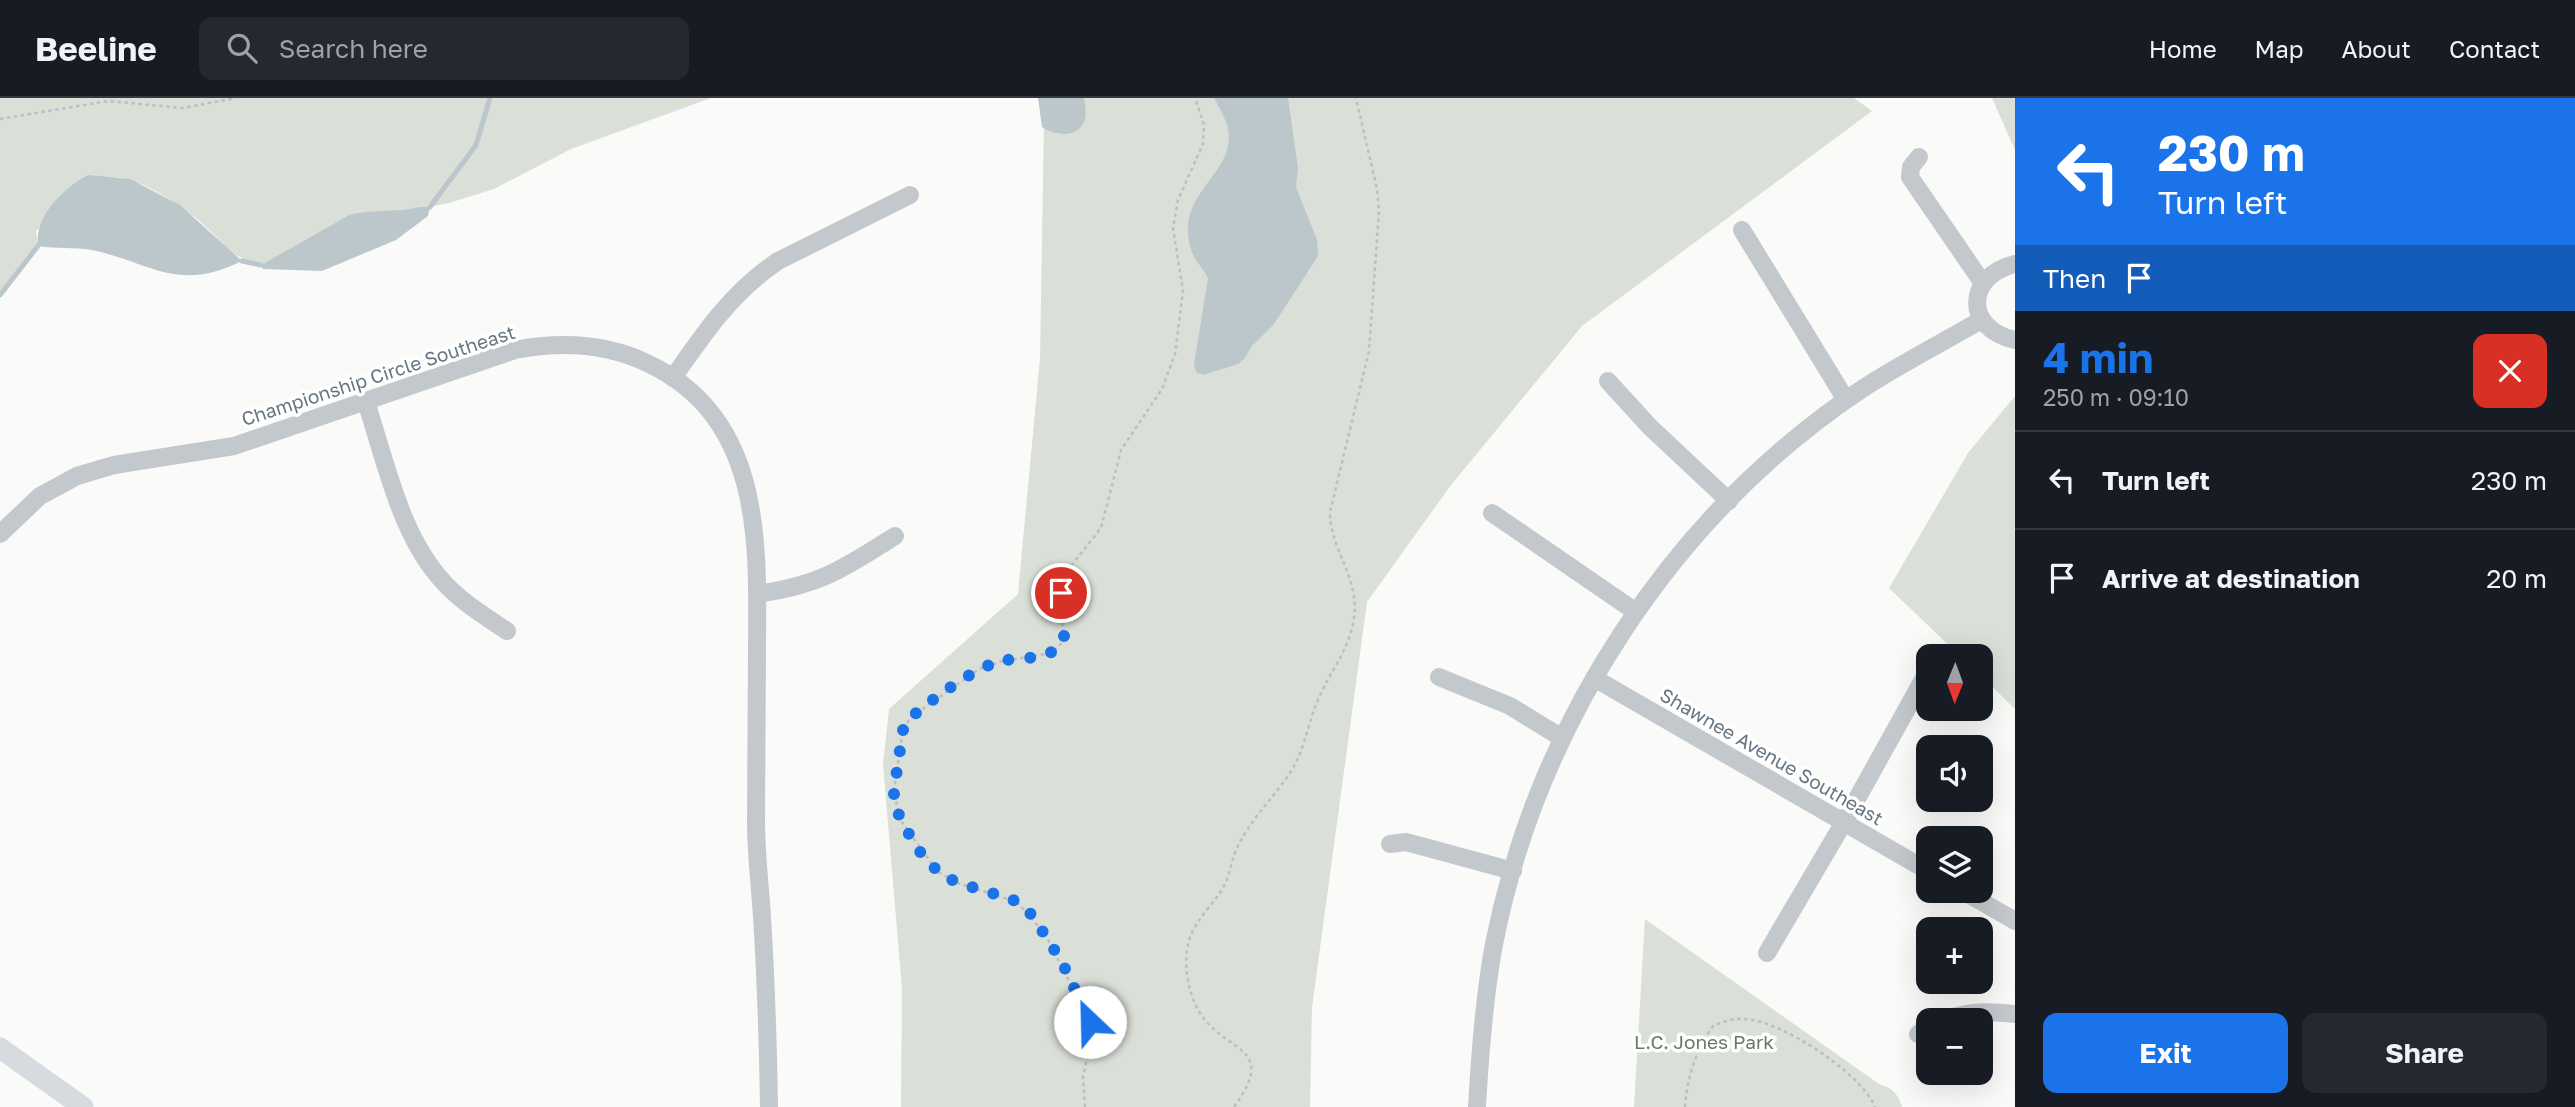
<!DOCTYPE html>
<meta charset="utf-8">
<style>
body{margin:0;font-family:"Golos Text",sans-serif;background:#242831;color:#f1f3f6;height:100vh;display:flex;flex-direction:column;font-size:26px;white-space:nowrap}
*{box-sizing:border-box;margin:0}
p{font-size:23px;color:#9ea1a6}
.icon{flex:none;width:38px;height:38px;fill:none;stroke:currentColor;stroke-width:2;stroke-linecap:round;stroke-linejoin:round}
.map{position:relative;flex:1;overflow:hidden}
.side{display:flex;flex-direction:column;background:#171b24;width:560px}
.side>*{flex:none}
.top-card{background:#1a73e8;color:#fff;overflow:hidden}
.needle{width:46px;rotate:181deg}
.controls{position:absolute;left:1916px;top:546px;display:grid;gap:14px}
.controls a{display:grid;place-items:center;width:77px;height:77px;border-radius:14px;background:#171b24;box-shadow:0 7px 28px #0002;font-size:35px}
.pin{position:absolute;display:grid;place-items:center;width:60px;height:60px;color:#fff;margin:-30px;border:4px solid #fff;border-radius:50%;box-shadow:0 2px 7px #0007}
.me{position:absolute;width:77px;margin:-38px;rotate:336deg;stroke-linejoin:round;filter:drop-shadow(0 0 5px #0008)}
.turn{display:flex;align-items:center;gap:24px;height:147px;padding:0 28px;font-size:32px}
.turn .icon{width:91px;height:91px;stroke-width:2.5}
.turn b{display:block;font-size:49px;line-height:60px}
.then{display:flex;align-items:center;height:66px;padding:0 28px;background:#0003;gap:14px;font-size:26px}
.round{display:grid;place-items:center;flex:none;width:74px;height:74px;border-radius:14px;background:#242831}
.overview{display:flex;align-items:center;justify-content:space-between;height:119px;padding:0 28px}
h1{font-size:42px;font-weight:700;line-height:52px;color:#1a73e8}
.primary-button{display:flex;gap:14px;margin-top:auto;padding:14px 28px}
.primary-button a{flex:1;height:80px;border-radius:14px;background:#1a73e8;color:#fff;font-size:28px;font-weight:700;line-height:80px;text-align:center}
.primary-button a+a{background:#242831;color:#f1f3f6}
ul{padding:0;list-style:none}
li{display:flex;align-items:center;gap:21px;height:98px;padding:0 28px;border-top:2px solid #363941}
li div{flex:1}
li b{display:block;font-size:26px}
li em{font-style:normal}
header{display:flex;align-items:center;gap:42px;box-sizing:border-box;height:98px;padding:0 35px;background:#171b24;border-bottom:2px solid #363941}
header strong{font-size:33px}
nav{display:flex;gap:38px;margin-inline-start:auto;font-size:24px}
.search{width:490px;height:63px;background:#242831;display:flex;align-items:center;gap:18px;box-sizing:border-box;padding:0 24px;border-radius:14px;color:#9ea1a6;font-size:26px}
main{display:flex;flex:1;min-height:0}
.map>svg:first-child{display:block}
.green{fill:#dadfd7}
.water{fill:#bbc7cb}
.lines{fill:none;stroke-linecap:round;stroke-linejoin:round}
.stream{stroke:#bbc7cb;stroke-width:5}
.path{stroke:#bbbfc2;stroke-width:2.5;stroke-dasharray:3.5 3.5;stroke-linecap:butt}
.minor{stroke:#c3c8cc;stroke-width:18}
.major{stroke:#d6dbdf;stroke-width:21}
.route{stroke:#1a73e8;stroke-width:12;stroke-dasharray:0 21.6}
.labels{text-anchor:middle;dominant-baseline:central;stroke-width:7;stroke-linejoin:round;paint-order:stroke}
.street-label{font-size:19px;fill:#657683;stroke:#fff}
.park-label{font-size:19px;fill:#687a64;stroke:#fff}
</style>
<header>
<strong>Beeline</strong>
<div class="search"><svg class="icon" aria-label="search" viewBox="0 0 24 24"><circle cx="10" cy="10" r="6"/><path d="M15 15l6 6"/></svg>Search here</div>
<nav><a>Home</a><a>Map</a><a>About</a><a>Contact</a></nav>
</header>
<main>
<div class="map">
<svg width="2015" height="1009" viewBox="0 0 2015 1009">
<rect width="100%" height="100%" fill="#fafaf8"/>
<path class="green" d="M0,0H711L571,51L494,91L449,105L402,114L349,117L261,167C231,160 226,147 205,128C184,108 145,83 116,79L36,133L38,148L0,197Z
M1040,0H1854L1872,13L1582,228L1451,387L1367,504L1312,909L1310,1009H901L902,891L883,666L889,611L1018,496L1040,260L1044,26Z
M1992,0H2015V52Z
M2015,298V611L1981,578V558H1960L1889,490L1968,355Z
M1645,821L1879,986C1892,990 1898,995 1902,1009H1634Z"/>
<path class="water" d="M1038,0H1084C1085,7 1087,17 1084,24C1077,41 1054,37 1042,29Z
M1214,0H1288L1298,70L1296,89L1317,142L1318,158L1274,226L1251,249L1245,260L1238,266L1203,277L1196,274L1194,267L1208,180C1202,169 1193,161 1190,148C1177,97 1228,79 1229,40C1229,25 1221,13 1214,0Z
M88,77L130,81L180,107L242,163C178,195 152,165 92,152C74,149 56,151 38,148C34,119 63,90 88,77Z
M420,109H430L428,118L396,142L322,173L263,171L261,167L349,117C372,111 396,115 420,109Z"/>
<g class="lines">
<path class="stream" d="M430,109L476,47L490,0
M242,163L261,167
M0,197L38,148"/>
<path class="path" d="M0,21L108,3L183,10L236,0
M1085,1009L1083,979L1091,942L1090,924L1045,836L1017,804L958,785L937,773L899,720L894,692L903,632L910,620L979,571L1003,563L1045,556L1058,550L1063,542L1061,495L1064,477L1101,430L1121,352L1162,291L1175,256L1183,193L1173,130L1178,102L1203,46L1204,27L1195,0
M1234,1009C1276,951 1232,955 1205,922C1190,904 1184,875 1187,852C1190,827 1208,813 1221,793C1231,778 1231,759 1240,744C1253,719 1274,699 1290,675C1305,652 1307,627 1318,602C1330,573 1349,553 1354,520C1360,480 1330,452 1330,414L1369,253L1379,113L1377,91L1356,0
M1685,1009C1687,980 1696,952 1713,928C1722,924 1733,920 1744,921C1781,922 1861,975 1875,1009"/>
<path class="minor" d="M1919,59L1911,69L1910,79L1982,184
M1742,132L1846,302
M2015,166C1965,178 1964,231 2015,242
M673,280C704,235 732,194 778,163L910,97
M1608,283L1650,329L1729,403
M366,304C385,361 399,432 439,479C458,502 483,517 507,533
M1492,415L1636,514
M0,436L40,398L77,378L114,367L234,348L515,252C562,243 606,245 649,266C762,320 758,442 757,549C757,607 756,665 756,724C756,755 760,787 762,819C766,882 768,945 769,1009
M757,496C820,487 843,471 895,438
M1439,579L1510,608L1562,640
M1594,580L1928,773
M1390,746L1406,744L1513,773
M1963,793L2015,823
M1767,855L1844,724L1923,582
M1943,922C1968,913 1989,913 2015,916
M1918,936L1928,929
M1477,1009C1480,954 1484,900 1494,846C1538,624 1673,417 1862,291C1900,266 1942,245 1981,222"/>
<path class="major" d="M0,950L83,1009"/>
</g>
<g class="lines">
<path class="route" d="M1061,495C1063,510 1070,536 1059,548C1046,563 1019,559 1002,563C974,569 932,602 910,620L903,632L894,692V706L904,728L924,760L941,776L958,785L1012,801L1032,817L1062,864L1090,924"/>
</g>
<g class="labels">
<g class="street-label">
<text transform="translate(378 277) rotate(-18)">Championship Circle Southeast</text>
<text transform="translate(1772 658) rotate(30)">Shawnee Avenue Southeast</text>
</g>
<g class="park-label">
<text x="1704" y="943">L.C. Jones Park</text>
</g>
</g>
</svg>
<div class="controls">
<a><svg class="needle" viewBox="-14 -14 28 28"><path d="M0-13l5 13h-10z" fill="#e53935"/><path d="M0 13l5-13h-10z" fill="#9ea1a6"/></svg></a>
<a><svg class="icon" aria-label="sound" viewBox="0 0 24 24"><path d="M4 9h4l5-4v14l-5-4H4zM17 9q2 3 0 6"/></svg></a>
<a><svg class="icon" aria-label="layers" viewBox="0 0 24 24"><path d="M12 4l9 5-9 5-9-5zM3 14l9 5 9-5"/></svg></a>
<a>+</a>
<a>−</a>
</div>
<div class="pin" style="left:1061px;top:495px;background:#d93025"><svg class="icon" aria-label="arrive" viewBox="0 0 24 24"><path d="M6 21V4h12l-3 4 3 4H6"/></svg></div>
<svg class="me" style="left:1090px;top:924px" viewBox="-20 -20 40 40"><circle r="19" fill="#fff"/><path d="M0-13L10 11 0 6-10 11z" fill="#1a73e8"/></svg>
</div>
<section class="side">
<div class="top-card">
<div class="turn"><svg class="icon" aria-label="left" viewBox="0 0 24 24"><path d="M17 20v-9H6M10 6l-5 5 5 5"/></svg><div><b>230 m</b>Turn left</div></div>
<div class="then">Then<svg class="icon" aria-label="arrive" viewBox="0 0 24 24"><path d="M6 21V4h12l-3 4 3 4H6"/></svg></div>
</div>
<div class="overview"><div><h1>4 min</h1><p>250 m · 09:10</p></div><a class="round" style="background:#d93025;color:#fff"><svg class="icon" aria-label="close" viewBox="0 0 24 24"><path d="M6 6l12 12M18 6L6 18"/></svg></a></div>
<ul>
<li><svg class="icon" aria-label="left" viewBox="0 0 24 24"><path d="M17 20v-9H6M10 6l-5 5 5 5"/></svg><div><b>Turn left</b></div><em>230 m</em></li>
<li><svg class="icon" aria-label="arrive" viewBox="0 0 24 24"><path d="M6 21V4h12l-3 4 3 4H6"/></svg><div><b>Arrive at destination</b></div><em>20 m</em></li>
</ul>
<div class="primary-button"><a>Exit</a><a>Share</a></div>
</section>
</main>
